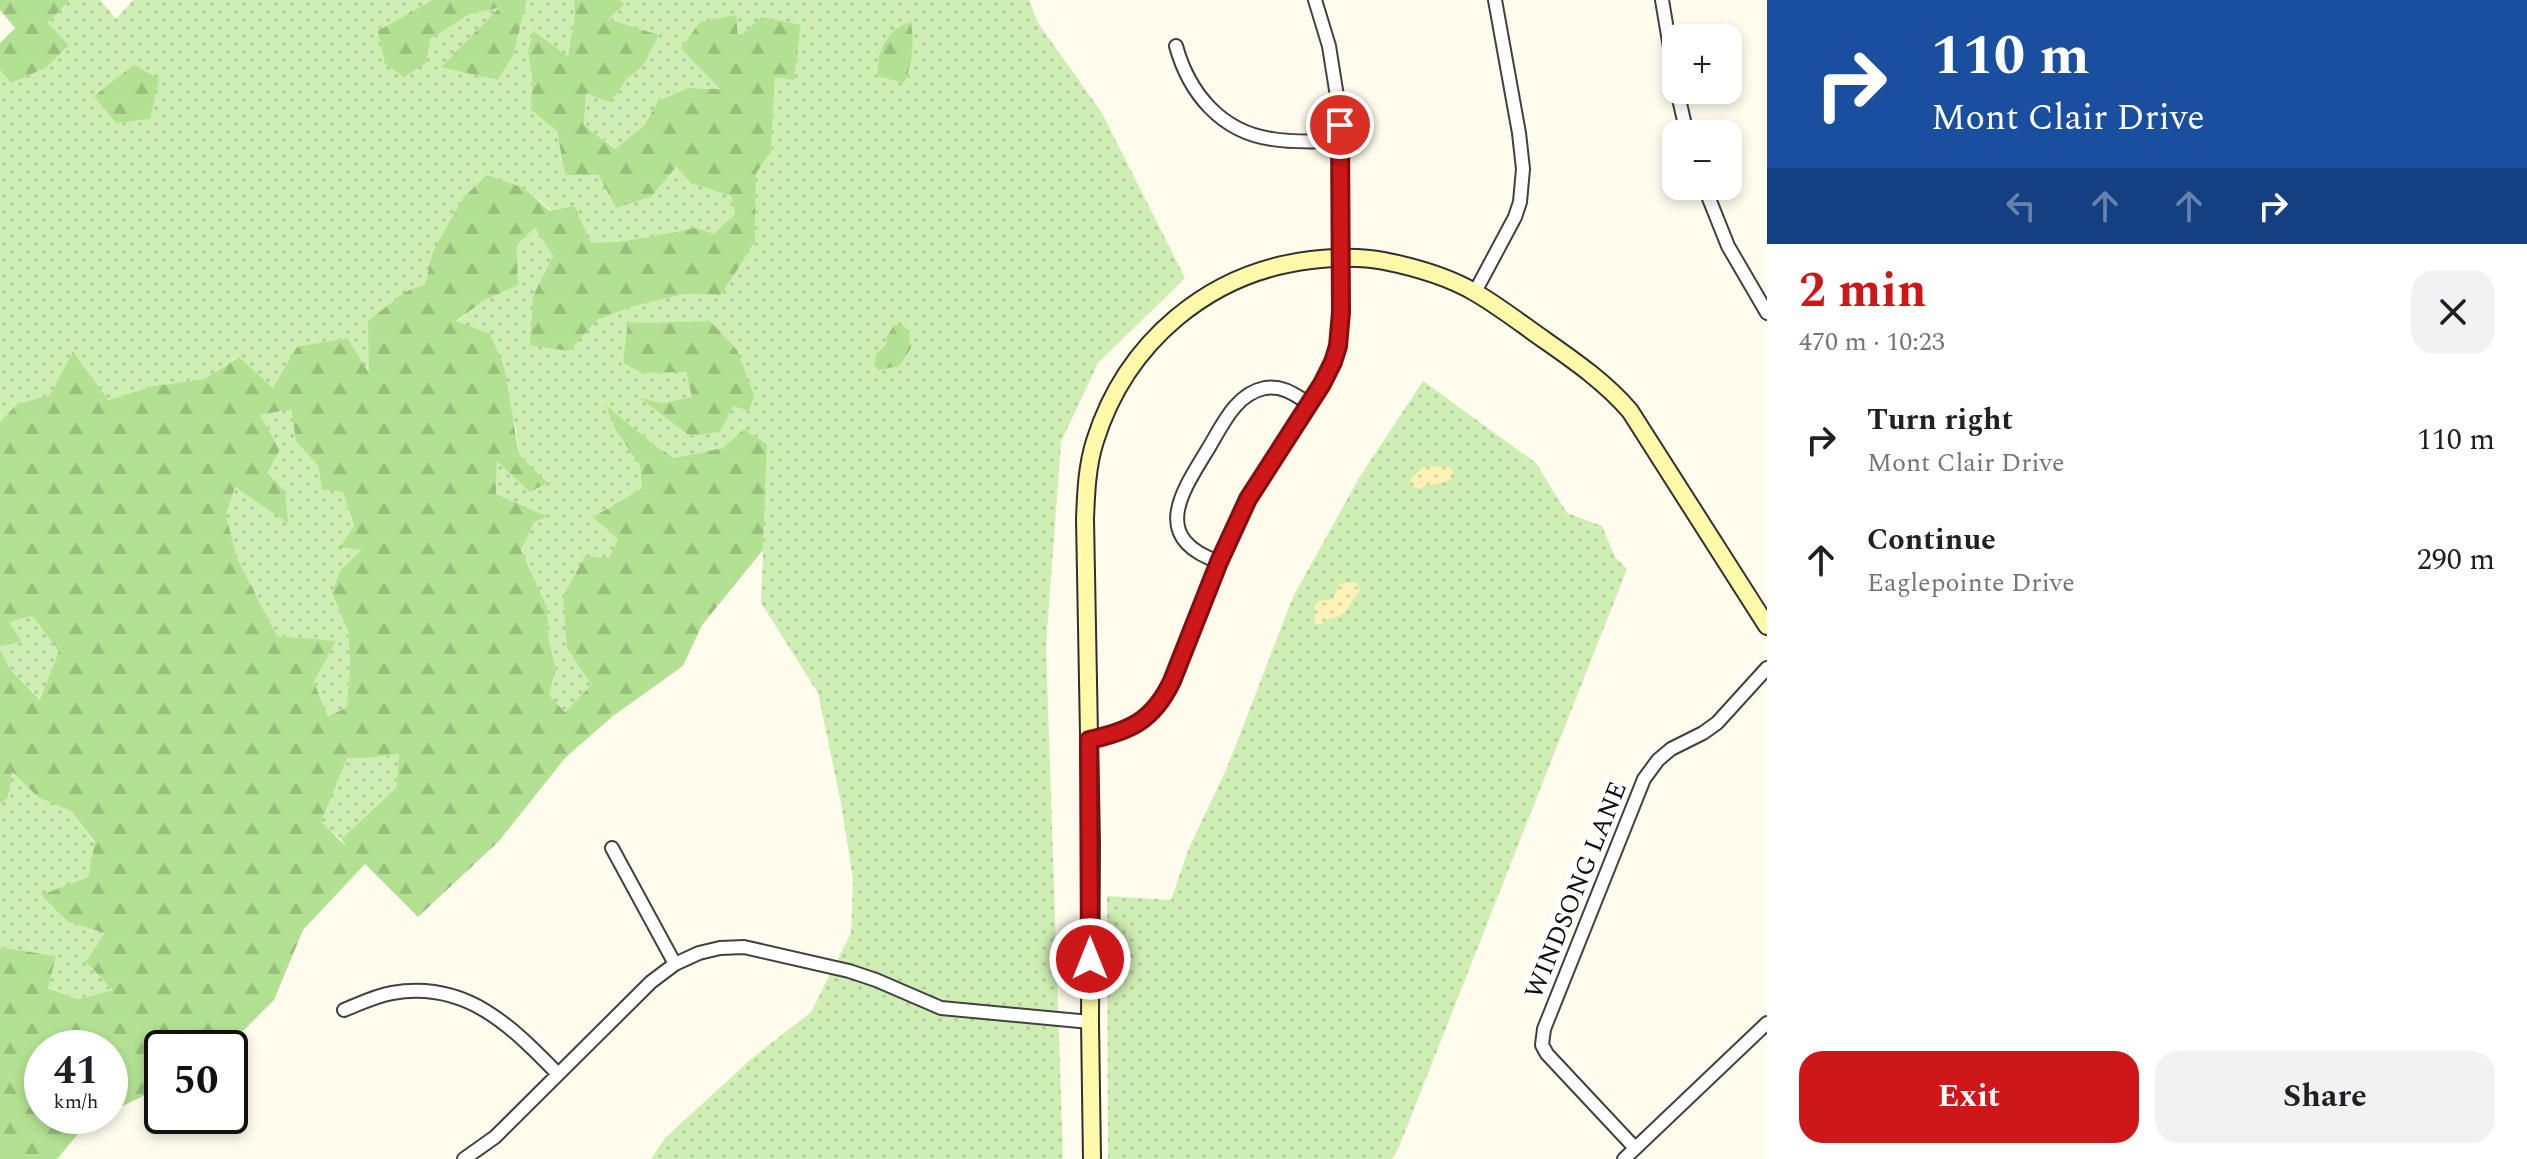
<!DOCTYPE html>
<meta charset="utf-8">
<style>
body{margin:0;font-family:Spectral,serif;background:#f2f2f2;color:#202124;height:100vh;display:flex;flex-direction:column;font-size:30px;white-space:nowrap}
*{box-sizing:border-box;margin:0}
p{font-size:26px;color:#757577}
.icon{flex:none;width:44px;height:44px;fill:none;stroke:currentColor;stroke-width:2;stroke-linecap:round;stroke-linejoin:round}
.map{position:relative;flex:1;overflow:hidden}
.panel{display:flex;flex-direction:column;background:#fff;width:760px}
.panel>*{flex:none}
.top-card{background:#1a4fa0;color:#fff;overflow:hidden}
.buttons{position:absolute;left:1662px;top:24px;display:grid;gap:16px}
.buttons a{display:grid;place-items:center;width:80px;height:80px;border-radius:16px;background:#fff;box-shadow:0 4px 12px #0003;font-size:40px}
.speed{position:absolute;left:24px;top:1030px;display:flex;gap:16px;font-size:40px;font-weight:700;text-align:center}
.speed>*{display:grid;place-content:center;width:104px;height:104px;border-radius:50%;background:#fff;box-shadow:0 4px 12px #0003;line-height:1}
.speed small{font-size:20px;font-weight:400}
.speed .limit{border:4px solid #111;border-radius:12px;background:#fff;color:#111}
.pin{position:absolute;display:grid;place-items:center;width:68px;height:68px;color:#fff;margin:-34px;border:4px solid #fff;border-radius:50%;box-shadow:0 2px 8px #0007}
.me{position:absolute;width:88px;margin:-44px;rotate:0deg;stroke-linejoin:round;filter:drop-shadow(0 0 6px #0008)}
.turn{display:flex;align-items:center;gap:28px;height:168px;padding:0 32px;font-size:36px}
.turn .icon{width:104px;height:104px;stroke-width:2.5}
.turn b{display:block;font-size:56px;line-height:68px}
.lanes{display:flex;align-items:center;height:76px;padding:0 32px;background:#0003;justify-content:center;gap:40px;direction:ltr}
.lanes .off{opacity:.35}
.round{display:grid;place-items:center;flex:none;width:84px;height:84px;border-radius:24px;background:#f2f2f2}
.summary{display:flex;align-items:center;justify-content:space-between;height:136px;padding:0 32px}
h1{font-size:48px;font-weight:700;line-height:60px;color:#cd1718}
.primary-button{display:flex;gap:16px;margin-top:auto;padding:16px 32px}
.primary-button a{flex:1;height:92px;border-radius:24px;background:#cd1718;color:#fff;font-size:32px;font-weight:700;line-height:92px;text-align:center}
.primary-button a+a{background:#f2f2f2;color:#202124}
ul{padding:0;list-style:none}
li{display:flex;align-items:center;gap:24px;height:120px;padding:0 32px}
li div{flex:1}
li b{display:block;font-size:30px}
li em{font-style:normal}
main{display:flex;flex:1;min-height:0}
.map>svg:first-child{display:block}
.grass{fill:url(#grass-dots);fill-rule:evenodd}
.forest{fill:url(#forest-firs);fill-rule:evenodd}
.sand{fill:url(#sand-dots)}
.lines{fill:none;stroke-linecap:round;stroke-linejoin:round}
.minor-casing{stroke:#414141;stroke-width:16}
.secondary-casing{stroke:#303030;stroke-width:20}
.minor{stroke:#fff;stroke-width:12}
.secondary{stroke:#fff9a9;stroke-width:16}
.route-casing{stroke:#850f10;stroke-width:20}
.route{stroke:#cd1718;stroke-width:14}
.labels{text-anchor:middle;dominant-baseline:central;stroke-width:8;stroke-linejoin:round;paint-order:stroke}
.street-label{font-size:26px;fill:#0e0e0e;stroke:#fff}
</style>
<main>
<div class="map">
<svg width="1767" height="1159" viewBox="0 0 1767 1159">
<defs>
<pattern id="grass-dots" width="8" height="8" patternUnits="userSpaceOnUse" patternTransform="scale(2)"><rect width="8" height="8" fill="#cfeeb3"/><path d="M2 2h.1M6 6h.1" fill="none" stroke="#b1cb99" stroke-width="1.8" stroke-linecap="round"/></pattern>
<pattern id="forest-firs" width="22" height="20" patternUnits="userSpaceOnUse" patternTransform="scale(2)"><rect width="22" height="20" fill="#b2e191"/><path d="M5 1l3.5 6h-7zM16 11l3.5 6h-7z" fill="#98c07c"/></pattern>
<pattern id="sand-dots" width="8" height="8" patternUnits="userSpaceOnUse" patternTransform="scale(2)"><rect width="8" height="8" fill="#fff2b6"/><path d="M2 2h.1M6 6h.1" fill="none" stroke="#d9ce9b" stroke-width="1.8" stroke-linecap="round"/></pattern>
</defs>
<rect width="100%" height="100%" fill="#fffcee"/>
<path class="grass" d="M70,0H100L116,19L133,0H432L379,31L429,39L470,14L500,8L442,66L496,80L513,56L527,0H574L575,13L568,56L534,32L528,53L532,77L531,110L557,131L565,175H599L652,196L676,167L692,183L731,196L735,214L714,235L696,228L625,241L591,243L524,188L433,251L425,284L405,292L369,375L273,388L238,357L204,379L153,386L108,400L50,395L17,404L0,422V70L11,83L69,45L48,23Z
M620,0H1029L1038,23L1102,113L1185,278L1098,363L1061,442L1046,646L1063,1159H651L665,1138L750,1060L811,1012L851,933L853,878L840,798L818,693L761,603L767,444L744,429L723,448L674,458L652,443L607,406L615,429L640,465L642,488L594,516L619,539L567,648L591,685L565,712L549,695L556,669L549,641L547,607L521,550L534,521L546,518L496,494L497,460L546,483L519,454L516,428L456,322L485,300L518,285L517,243L535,228L553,256L533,296L569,351L596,320L628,308L684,294L721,295L755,242L756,172L771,152L775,77L794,79L801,25L721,89L688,88L658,101L644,126L616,149L584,125L586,92L610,101L627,79L643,66L659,35L607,19L623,5ZM628,322L654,323L749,411L733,405L690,436L643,399L663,403L693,397L686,371L641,373Z
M1423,381L1536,463L1567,513L1602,526L1615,557L1627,569L1399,1147L1392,1159H1108L1107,896L1171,900L1189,848L1227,768L1293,597L1359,478Z
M291,408L296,441L318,466L322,490L343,492L361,550L340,571L332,593L348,631L350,665L347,707L328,718L314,682L335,642L277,636L237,558L226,515L235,486L288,522L266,473L280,450L260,415Z
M32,616L59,651L41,700L10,669L0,649V646L21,640L9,622Z
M399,754L396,788L341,839L320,823L347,757L367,758Z
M11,771L39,798L71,811L95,843L88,877L42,895L68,922L105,933L113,990L78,999L47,987L56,956L0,947V804L8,798Z"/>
<path class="forest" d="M0,0H70L48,23L69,45L47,67L11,83L0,70V43L15,28L0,10Z
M432,0H527L513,56L497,80L441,67L499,8L470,14L430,39L426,63L404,77L385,64L378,31Z
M574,0H620L624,5L608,19L659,35L643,66L627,79L610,102L586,93L584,125L615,149L644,126L658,101L688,88L720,89L681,48L700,22L736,15L738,38L761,17L801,25L794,80L775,77L771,152L756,173L755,242L721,295L684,294L628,308L597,320L569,351L530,345L533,296L553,256L535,228L517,244L518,285L485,300L456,321L490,334L504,367L519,454L547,483L530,492L497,461L496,494L548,517L534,522L521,550L547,607L549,641L556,669L549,695L565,712L591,685L567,648L563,597L585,556L609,558L618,539L593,517L642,488L640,465L615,429L606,405L652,443L674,458L723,448L744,429L767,444L763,550L702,625L683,666L613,716L565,758L499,841L418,917L365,864L303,930L274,1000L226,1048H162V1087L110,1112V1048H42V1116H101L88,1122L57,1159H0V947L56,956L48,988L78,999L113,990L86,962L105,933L68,922L41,895L88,877L95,842L71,811L39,798L12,772L8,798L0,804V649L10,669L40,700L59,651L32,616L9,622L22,641L0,646V422L17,404L50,395L73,352L108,400L153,386L204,379L239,357L273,388L297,347L347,338L369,373L368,321L405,292L425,284L433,251L464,197L487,175L524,188L550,211L574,206L591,243L625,241L696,228L714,234L735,214L731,196L691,183L676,167L652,196L616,208L599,175H565L557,131L531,110L532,77L528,53L533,31L568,56L575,13ZM291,409L296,441L318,466L322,490L343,492L354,526L340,547L361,550L340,571L332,593L348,631L350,665L347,707L328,717L314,682L336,641L277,636L237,558L226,515L235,487L288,523L285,491L267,473L280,450L260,415ZM399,754L396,788L341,839L347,847L321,822L347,758H367Z
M911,22C914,44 913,63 904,83L878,76C876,53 887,28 911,22Z
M134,65L159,79L150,119L116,123L94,96Z
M710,321L737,350L754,395L749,411L733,406L720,432L690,436L640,398L663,403L692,397L686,372L641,373L623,362L628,322L654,323Z
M894,325H902L908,330L911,348L899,366L878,370L875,365L876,354L886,345L887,337Z"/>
<path class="sand" d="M1429,466L1450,467L1453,471L1452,478C1442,486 1430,482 1419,489L1412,486L1410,480L1422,468Z
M1350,582L1357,583L1360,591C1354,597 1348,611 1341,615C1333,619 1328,618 1321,624H1315V605L1319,601L1333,599L1340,584Z"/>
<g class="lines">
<defs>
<path id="minor" d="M1662,0L1676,83
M1176,46C1189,93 1221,132 1272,139C1294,143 1318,141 1340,141
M1677,90L1687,134
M1704,186L1728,246L1767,313
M1475,292L1515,217L1520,202L1523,169L1519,133L1495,0
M1219,562C1150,538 1181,493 1208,449C1222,426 1235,394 1265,388C1283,385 1295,395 1310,404
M1089,740C1130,731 1153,721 1172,681L1219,562L1248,499L1329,372L1338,346L1341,312L1339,109L1329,46L1315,0
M612,848L675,964
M344,1010C359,1004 375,996 392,993C466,980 511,1026 558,1074
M1635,1148L1547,1054L1542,1045L1544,1029L1644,779L1658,760L1671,749L1703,733L1717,723L1767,668
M464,1159L495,1137L651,982L675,964L699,953L720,948L744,947L849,971L876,980L941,1008L1090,1022
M1624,1159L1767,1023"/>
<path id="secondary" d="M1092,1159L1090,1022L1091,843L1085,519C1086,493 1087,466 1095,441C1126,342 1209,272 1311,260C1336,257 1360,256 1384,261C1414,267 1449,277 1476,293C1500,307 1523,325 1546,341C1576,362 1606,383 1630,411L1767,626"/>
</defs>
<use href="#minor" class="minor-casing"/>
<use href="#secondary" class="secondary-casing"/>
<use href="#minor" class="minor"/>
<use href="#secondary" class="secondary"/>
</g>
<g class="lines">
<defs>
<path id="route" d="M1090,959L1089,740C1130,731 1153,721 1172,681L1219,562L1248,499L1322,384L1333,362L1338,346L1341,312L1340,125"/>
</defs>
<use href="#route" class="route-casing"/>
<use href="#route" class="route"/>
</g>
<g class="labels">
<g class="street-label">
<text transform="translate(1576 890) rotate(-68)">WINDSONG LANE</text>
</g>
</g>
</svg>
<div class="buttons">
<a>+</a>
<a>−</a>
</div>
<div class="speed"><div>41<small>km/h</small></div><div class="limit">50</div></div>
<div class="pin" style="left:1340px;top:125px;background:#d93025"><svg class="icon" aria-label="arrive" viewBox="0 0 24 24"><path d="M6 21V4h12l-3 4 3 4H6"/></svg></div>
<svg class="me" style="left:1090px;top:959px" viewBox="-20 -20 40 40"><circle r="17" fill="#cd1718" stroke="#fff" stroke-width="3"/><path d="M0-11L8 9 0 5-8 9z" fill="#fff"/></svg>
</div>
<section class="panel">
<div class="top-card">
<div class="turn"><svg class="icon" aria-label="right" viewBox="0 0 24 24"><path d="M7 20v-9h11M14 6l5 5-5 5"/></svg><div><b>110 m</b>Mont Clair Drive</div></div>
<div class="lanes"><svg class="icon off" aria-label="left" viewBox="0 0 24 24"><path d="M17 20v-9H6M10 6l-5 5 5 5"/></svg><svg class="icon off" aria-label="ahead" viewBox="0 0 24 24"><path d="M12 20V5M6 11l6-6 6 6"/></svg><svg class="icon off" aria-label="ahead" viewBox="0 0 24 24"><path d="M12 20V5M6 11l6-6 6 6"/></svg><svg class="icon" aria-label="right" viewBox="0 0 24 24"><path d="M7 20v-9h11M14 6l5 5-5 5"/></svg></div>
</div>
<div class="summary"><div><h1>2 min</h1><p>470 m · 10:23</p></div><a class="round"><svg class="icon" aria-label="close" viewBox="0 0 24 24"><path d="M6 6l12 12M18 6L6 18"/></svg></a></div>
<ul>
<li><svg class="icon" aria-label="right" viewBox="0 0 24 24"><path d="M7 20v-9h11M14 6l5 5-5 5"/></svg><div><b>Turn right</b><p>Mont Clair Drive</p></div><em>110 m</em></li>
<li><svg class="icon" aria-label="ahead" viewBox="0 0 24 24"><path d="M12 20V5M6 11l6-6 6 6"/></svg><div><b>Continue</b><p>Eaglepointe Drive</p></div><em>290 m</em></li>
</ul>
<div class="primary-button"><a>Exit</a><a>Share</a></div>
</section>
</main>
